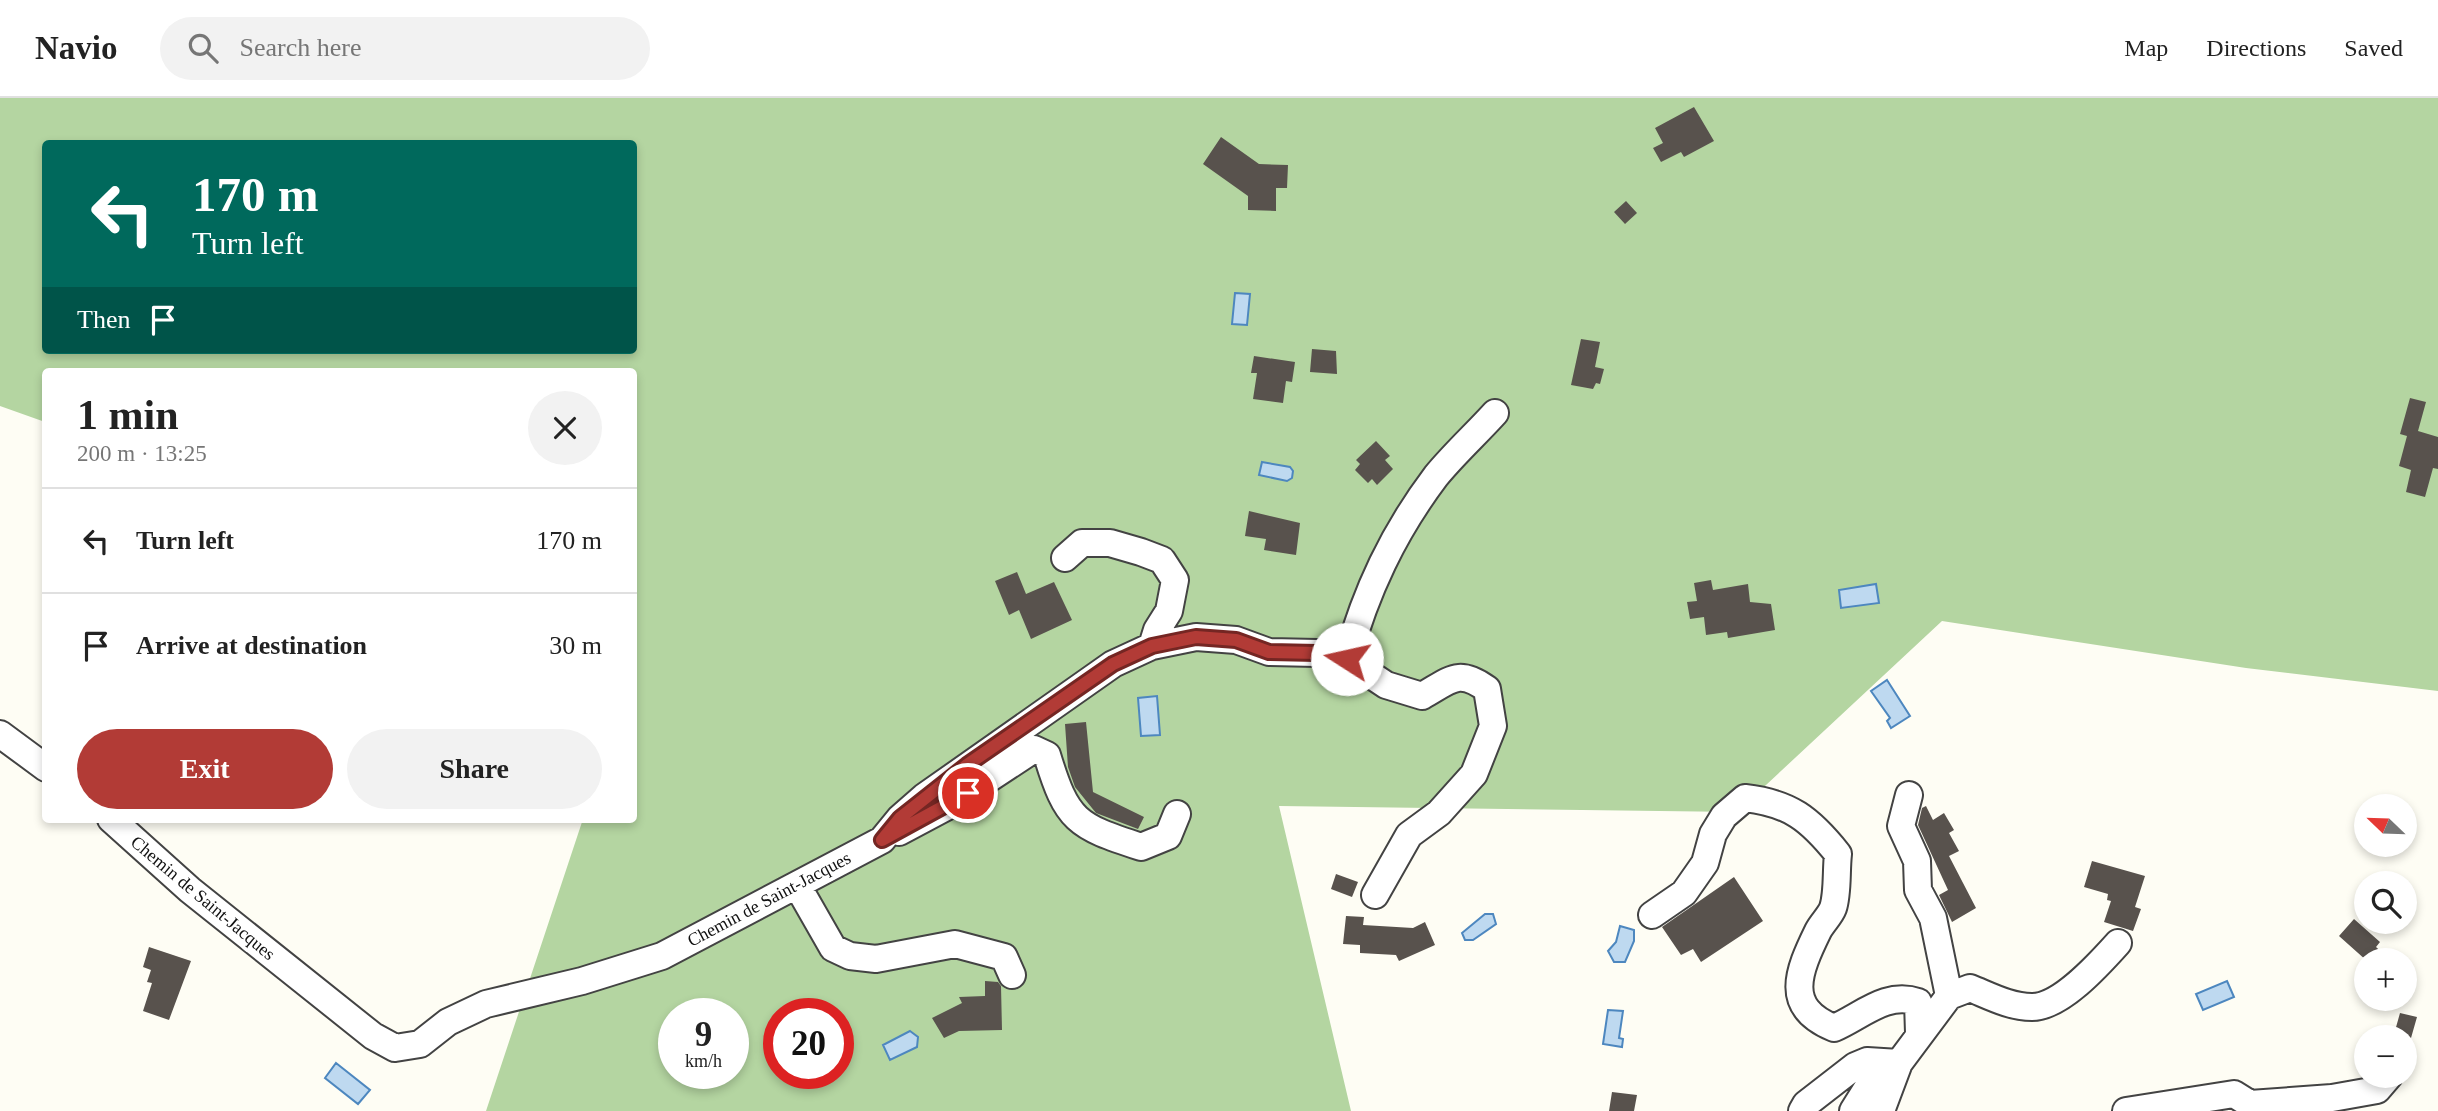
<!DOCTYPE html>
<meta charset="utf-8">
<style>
body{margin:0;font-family:Georgia,serif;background:#f2f2f2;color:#222;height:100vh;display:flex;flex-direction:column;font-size:26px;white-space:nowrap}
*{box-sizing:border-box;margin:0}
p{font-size:23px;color:#767676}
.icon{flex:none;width:38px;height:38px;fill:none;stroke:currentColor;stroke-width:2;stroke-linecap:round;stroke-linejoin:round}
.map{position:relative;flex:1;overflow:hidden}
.details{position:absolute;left:42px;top:270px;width:595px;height:455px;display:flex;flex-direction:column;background:#fff;border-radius:7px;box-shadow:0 4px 10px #0003}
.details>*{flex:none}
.guide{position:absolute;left:42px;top:42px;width:595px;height:214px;border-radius:7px;box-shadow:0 4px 10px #0003;background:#00695c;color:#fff;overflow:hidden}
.needle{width:46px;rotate:293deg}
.buttons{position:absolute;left:2354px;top:696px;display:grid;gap:14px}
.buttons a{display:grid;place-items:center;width:63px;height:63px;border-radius:50%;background:#fff;box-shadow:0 4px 10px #0003;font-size:35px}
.speed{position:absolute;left:658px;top:900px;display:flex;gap:14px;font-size:35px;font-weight:700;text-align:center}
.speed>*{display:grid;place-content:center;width:91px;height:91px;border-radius:50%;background:#fff;box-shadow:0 4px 10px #0003;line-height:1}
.speed small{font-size:18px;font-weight:400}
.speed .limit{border:10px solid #d22;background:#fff;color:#111}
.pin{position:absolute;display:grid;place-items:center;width:60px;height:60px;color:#fff;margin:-30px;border:4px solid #fff;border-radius:50%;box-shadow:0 2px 7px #0007}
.me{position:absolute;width:77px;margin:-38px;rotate:280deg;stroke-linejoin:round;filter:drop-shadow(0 0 5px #0008)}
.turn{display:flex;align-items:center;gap:24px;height:147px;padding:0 35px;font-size:32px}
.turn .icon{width:91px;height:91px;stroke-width:2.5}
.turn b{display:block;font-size:49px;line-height:60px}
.then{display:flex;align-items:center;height:66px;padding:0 35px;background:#0003;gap:14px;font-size:26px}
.round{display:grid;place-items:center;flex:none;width:74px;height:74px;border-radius:37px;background:#f2f2f2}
.head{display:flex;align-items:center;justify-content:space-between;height:119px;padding:0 35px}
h1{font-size:42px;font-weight:600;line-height:52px}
.primary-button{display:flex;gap:14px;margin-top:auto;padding:14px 35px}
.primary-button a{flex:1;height:80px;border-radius:42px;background:#b23b36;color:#fff;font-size:28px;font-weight:600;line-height:80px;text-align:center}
.primary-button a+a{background:#f2f2f2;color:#222}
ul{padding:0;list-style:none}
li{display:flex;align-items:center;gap:21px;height:105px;padding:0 35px;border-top:2px solid #e0e0e0}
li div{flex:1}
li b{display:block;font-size:26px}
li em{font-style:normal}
header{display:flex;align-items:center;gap:42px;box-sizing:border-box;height:98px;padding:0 35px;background:#fff;border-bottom:2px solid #e0e0e0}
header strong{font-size:33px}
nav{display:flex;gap:38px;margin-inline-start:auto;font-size:24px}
.search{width:490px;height:63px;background:#f2f2f2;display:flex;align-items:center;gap:18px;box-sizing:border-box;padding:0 24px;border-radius:38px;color:#767676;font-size:26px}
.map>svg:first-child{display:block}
.forest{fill:#b4d5a1;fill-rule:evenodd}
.water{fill:#bed9f0;stroke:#4d87bf;stroke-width:2}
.building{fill:#58524d}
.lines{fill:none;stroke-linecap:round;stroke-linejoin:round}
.minor-casing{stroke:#434343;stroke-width:30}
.minor{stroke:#fff;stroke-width:26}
.route-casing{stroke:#742623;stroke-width:18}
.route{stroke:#b23b36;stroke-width:12}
.labels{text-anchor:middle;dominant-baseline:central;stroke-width:7;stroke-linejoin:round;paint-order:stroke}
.street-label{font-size:18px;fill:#101010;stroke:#fff}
</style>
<header>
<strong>Navio</strong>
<div class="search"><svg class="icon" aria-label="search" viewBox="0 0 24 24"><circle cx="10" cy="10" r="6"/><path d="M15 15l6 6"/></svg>Search here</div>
<nav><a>Map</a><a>Directions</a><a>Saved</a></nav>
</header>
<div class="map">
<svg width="2438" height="1013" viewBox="0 0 2438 1013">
<rect width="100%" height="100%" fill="#fefdf4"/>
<path class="forest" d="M0,0H2438V593L2246,570L1942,523L1737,714L1279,708L1351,1013H486L583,721H634V273H46L45,324L0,308ZM46,46H634V252H46ZM674,915H733V975H674ZM779,915H838V975H779Z"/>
<path class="water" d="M1235,195L1250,196L1247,227L1232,226Z
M1262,364L1290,369L1293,373L1292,380L1287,383L1259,377Z
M1876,486L1879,505L1841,510L1839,492Z
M1887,582L1910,618L1891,630L1887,623L1890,620L1871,593Z
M1157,598L1160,637L1141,638L1138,600Z
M1485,816H1493L1496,826L1473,842H1465L1462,835Z
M1620,828L1634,832V843L1625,864H1614L1608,853L1616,844Z
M2227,883L2234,899L2203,912L2196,896Z
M1608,912L1623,913L1619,940L1623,941L1622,949L1603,946Z
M910,933L918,939L917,949L890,962L883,947Z
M336,965L370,992L358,1006L325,980Z"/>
<path class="building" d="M1694,9L1714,43L1684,59L1681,54L1661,64L1653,50L1663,45L1655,30Z
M1221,39L1259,66L1288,67L1287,90H1276V113L1248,112V98L1203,66Z
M1626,103L1637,115L1625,126L1614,114Z
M1581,241L1600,244L1595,269L1604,271L1600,286L1596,285L1593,291L1571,287Z
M1312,251L1336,253L1337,276L1310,274Z
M1254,258L1295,264L1292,284L1286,283L1283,305L1253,301L1257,275H1251Z
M2410,300L2426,304L2418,333L2438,339V371L2433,370L2425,399L2406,394L2411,372L2399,368L2407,338L2400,336Z
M1376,343L1390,358L1385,362L1393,371L1377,387L1372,381L1368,385L1355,372L1360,366L1356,362Z
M1249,413L1300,425L1296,457L1264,452L1266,441L1245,438Z
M1017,474L1026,496L1054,484L1072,522L1031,541L1019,512L1009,517L995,483Z
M1711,482L1713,492L1748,486L1750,504L1771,506L1775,532L1728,540L1727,534L1706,537L1704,519L1690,521L1687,504L1697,503L1694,485Z
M1086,624L1093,694L1144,719L1138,731L1096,715L1075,689L1068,669L1065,626Z
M1926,708L1933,722L1944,715L1954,732L1949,735L1959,753L1949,758L1976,810L1952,824L1939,797L1948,792L1918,727L1922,710Z
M2092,763L2145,778L2135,809L2141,811L2133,833L2104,824L2111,803L2107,802L2108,796L2084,789Z
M1336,776L1358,784L1352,799L1331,791Z
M1734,779L1763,823L1701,864L1693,851L1681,857L1662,829Z
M1346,818L1364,819L1363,827L1413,830L1425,824L1435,847L1399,863L1396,857L1360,855V847L1343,846Z
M2354,821L2380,844L2376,849L2391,863H2367L2339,838Z
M149,849L191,863L169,922L143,913L152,885L147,884L151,872L143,869Z
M985,883L998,884L1001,888L1002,932L959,933L944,940L932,920L962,905L959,899L985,898Z
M2400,915L2417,919L2411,940H2393Z
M1612,994L1637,997L1634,1013H1609Z"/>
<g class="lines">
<defs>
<path id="minor" d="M1065,460L1082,445H1110L1141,454L1162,462L1175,482L1169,513L1157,532L1152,548
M1347,561C1366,493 1393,435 1436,378C1454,356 1476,336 1495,315
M0,636L46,670
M111,721L190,792L373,938L395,950L420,946L448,924L486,906L582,883L662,858L882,742L900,720L924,699L1113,566L1152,548L1196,539L1236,542L1269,554L1317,555L1347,561L1386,587L1422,598C1451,582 1458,570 1487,591L1493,628L1474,676L1439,715L1409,737L1375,797
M899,734L946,709L1034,651L1047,657C1067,723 1076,728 1141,749L1168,738L1177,716
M797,787L833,850L850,858L876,861L955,846L1004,859L1012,877
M1652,817L1684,795L1705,765L1713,736L1724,718L1745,700C1790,705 1810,721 1838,756C1836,773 1838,795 1833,810C1830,818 1822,825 1818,833C1798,874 1783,909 1834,930C1862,918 1886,893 1918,904L1919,935
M1949,898L1970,890C1990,898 2010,909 2032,909C2061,909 2100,865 2118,845
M2250,1006L2332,1000L2377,992L2389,978
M1802,1013L1806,1006L1855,968L1867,963L1899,965
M1853,1013L1873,981L1899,965
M1881,1013L1899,965L1949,898L1933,820L1918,792L1917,763L1901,728L1909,697
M2126,1013L2234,996L2250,1006L2252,1013"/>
</defs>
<use href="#minor" class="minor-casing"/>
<use href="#minor" class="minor"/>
</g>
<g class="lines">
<defs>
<path id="route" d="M968,695L882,742L900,720L967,667L1113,566L1152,548L1196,539L1236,542L1269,554L1317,555L1347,561"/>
</defs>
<use href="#route" class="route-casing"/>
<use href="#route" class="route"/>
</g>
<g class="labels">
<g class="street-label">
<text transform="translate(203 800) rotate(40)">Chemin de Saint-Jacques</text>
<text transform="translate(769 801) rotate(-28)">Chemin de Saint-Jacques</text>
</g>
</g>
</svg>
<div class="buttons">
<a><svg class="needle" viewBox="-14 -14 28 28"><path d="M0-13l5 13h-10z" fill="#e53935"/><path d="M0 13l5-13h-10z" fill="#767676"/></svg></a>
<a><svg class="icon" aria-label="search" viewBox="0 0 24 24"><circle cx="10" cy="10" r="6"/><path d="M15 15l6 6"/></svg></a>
<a>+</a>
<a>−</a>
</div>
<div class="speed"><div>9<small>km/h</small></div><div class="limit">20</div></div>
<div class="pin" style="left:968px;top:695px;background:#d93025"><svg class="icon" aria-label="arrive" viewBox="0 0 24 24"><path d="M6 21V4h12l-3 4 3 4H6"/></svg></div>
<svg class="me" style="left:1347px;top:561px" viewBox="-20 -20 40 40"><circle r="19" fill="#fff"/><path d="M0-13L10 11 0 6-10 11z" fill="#b23b36"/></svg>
<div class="guide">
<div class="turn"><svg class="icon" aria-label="left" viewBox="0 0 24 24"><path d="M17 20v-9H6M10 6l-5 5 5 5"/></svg><div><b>170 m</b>Turn left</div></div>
<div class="then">Then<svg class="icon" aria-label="arrive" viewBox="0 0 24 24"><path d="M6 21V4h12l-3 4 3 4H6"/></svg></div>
</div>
<section class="details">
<div class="head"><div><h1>1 min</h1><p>200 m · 13:25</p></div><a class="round"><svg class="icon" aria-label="close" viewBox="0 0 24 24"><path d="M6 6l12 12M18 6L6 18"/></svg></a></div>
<ul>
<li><svg class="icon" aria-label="left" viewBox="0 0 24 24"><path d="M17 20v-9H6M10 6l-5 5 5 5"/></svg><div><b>Turn left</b></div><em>170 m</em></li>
<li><svg class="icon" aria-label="arrive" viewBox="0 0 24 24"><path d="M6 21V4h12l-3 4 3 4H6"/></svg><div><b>Arrive at destination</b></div><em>30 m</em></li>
</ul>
<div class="primary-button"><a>Exit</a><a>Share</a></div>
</section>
</div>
